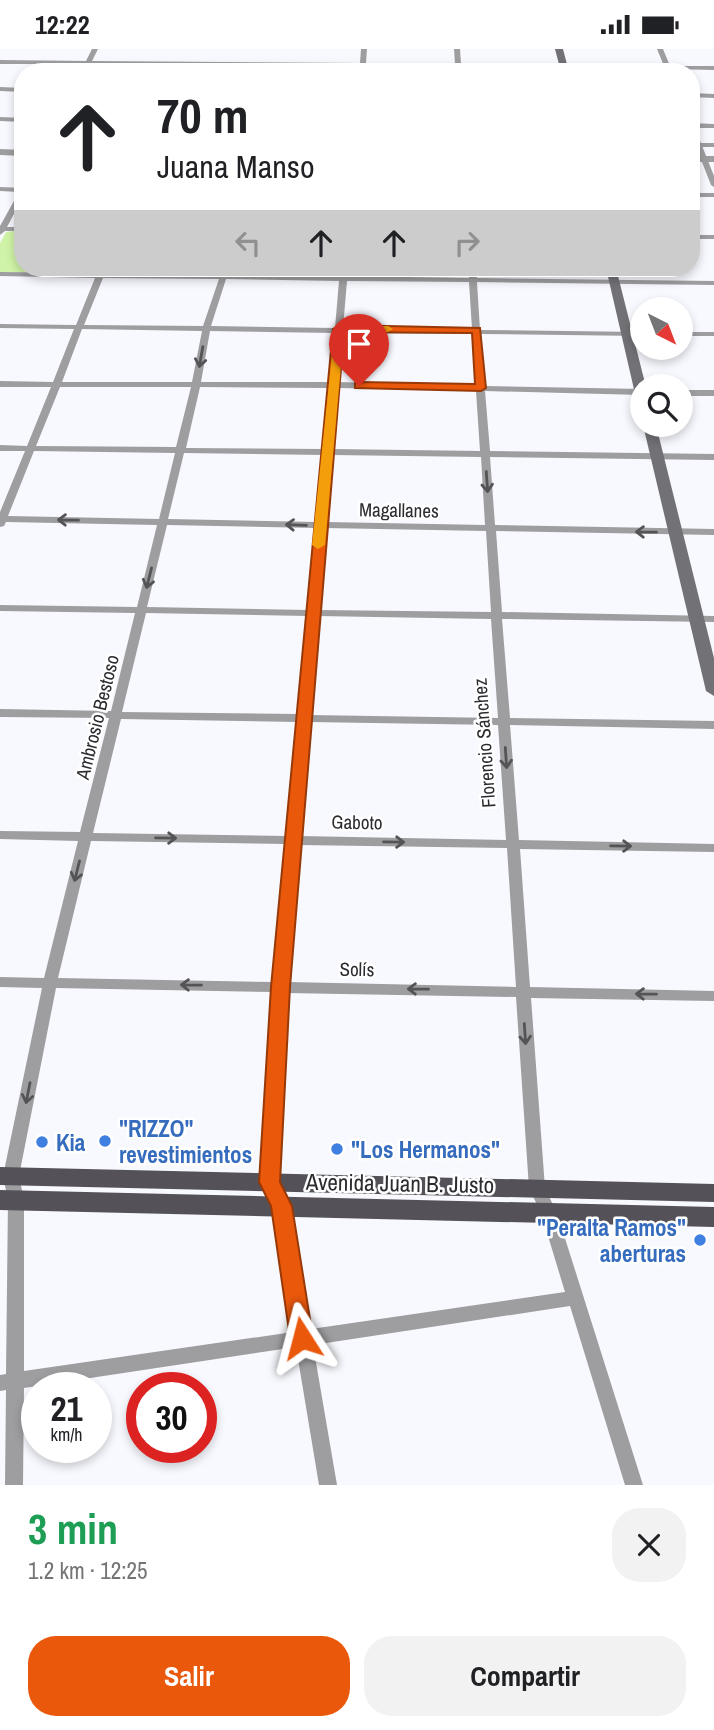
<!DOCTYPE html>
<html lang="es">
<meta charset="utf-8">
<style>
body{margin:0;font-family:"Archivo Narrow",sans-serif;background:#f2f2f2;color:#202124;height:100vh;display:flex;flex-direction:column;font-size:26px;white-space:nowrap}
*{box-sizing:border-box;margin:0}
p{font-size:23px;color:#757577}
.icon{flex:none;width:38px;height:38px;fill:none;stroke:currentColor;stroke-width:2;stroke-linecap:round;stroke-linejoin:round}
.map{position:relative;height:1436px;overflow:hidden}
.panel{display:flex;flex-direction:column;background:#fff;flex:1}
.panel>*{flex:none}
.guide{position:absolute;left:14px;top:14px;width:686px;height:214px;border-radius:28px;box-shadow:0 4px 10px #0003;background:#fff;color:#202124;overflow:hidden}
.needle{width:46px;rotate:138deg}
.fabs{position:absolute;left:630px;top:248px;display:grid;gap:14px}
.fabs a{display:grid;place-items:center;width:63px;height:63px;border-radius:50%;background:#fff;box-shadow:0 4px 10px #0003;font-size:35px}
.speed{position:absolute;left:21px;top:1323px;display:flex;gap:14px;font-size:35px;font-weight:700;text-align:center}
.speed>*{display:grid;place-content:center;width:91px;height:91px;border-radius:50%;background:#fff;box-shadow:0 4px 10px #0003;line-height:1}
.speed small{font-size:18px;font-weight:400}
.speed .limit{border:10px solid #d22;background:#fff;color:#111}
.pin{position:absolute;display:grid;place-items:center;width:60px;height:60px;color:#fff;margin:-72px -30px;border-radius:50% 50% 50% 0;rotate:-45deg;box-shadow:0 0 7px #0007}
.pin .icon{rotate:45deg}
.me{position:absolute;width:77px;margin:-38px;rotate:351deg;stroke-linejoin:round;filter:drop-shadow(0 0 5px #0008)}
.turn{display:flex;align-items:center;gap:24px;height:147px;padding:0 28px;font-size:32px}
.turn .icon{width:91px;height:91px;stroke-width:2.5}
.turn b{display:block;font-size:49px;line-height:60px}
.lanes{display:flex;align-items:center;height:66px;padding:0 28px;background:#0003;justify-content:center;gap:35px;direction:ltr}
.lanes .off{opacity:.35}
.round{display:grid;place-items:center;flex:none;width:74px;height:74px;border-radius:28px;background:#f2f2f2}
.summary{display:flex;align-items:center;justify-content:space-between;height:119px;padding:0 28px}
h1{font-size:42px;font-weight:800;line-height:52px;color:#1e9e55}
.cta{display:flex;gap:14px;margin-top:auto;padding:14px 28px}
.cta a{flex:1;height:80px;border-radius:28px;background:#ea580c;color:#fff;font-size:28px;font-weight:800;line-height:80px;text-align:center}
.cta a+a{background:#f2f2f2;color:#202124}
.status{display:flex;justify-content:space-between;align-items:center;height:49px;padding:0 35px;background:#fff;direction:ltr}
.status svg{height:19px;fill:currentColor}
.map>svg:first-child{display:block}
.green{fill:#d0f4a7}
.lines{fill:none;stroke-linecap:round;stroke-linejoin:round}
.minor{fill:#9e9da0;fill-rule:evenodd}
.tertiary{fill:#9e9da0;fill-rule:evenodd}
.secondary{fill:#727176;fill-rule:evenodd}
.primary{fill:#545258;fill-rule:evenodd}
.oneway{stroke:#545457}
.route{fill:#ea580c;stroke:#983908;stroke-width:2}
.slow{fill:#f59e0b}
.shop-dot{fill:#3f7fe0;stroke:#fff;stroke-width:2.5}
.labels{text-anchor:middle;dominant-baseline:central;stroke-width:5;stroke-linejoin:round;paint-order:stroke}
.street-label{font-size:19px;fill:#2c2c30;stroke:#fff}
.near-shop-label{font-size:23px;font-weight:bold;fill:#366cbe;stroke:#fff;text-anchor:start}
.near-street-label{font-size:23px;fill:#2c2c30;stroke:#fff}
</style>
<div class="status"><b>12:22</b><svg viewBox="0 0 49 12"><path d="M0 12V9h3v3zM5 12V6h3v6zM10 12V3h3v9zM15 12V0h3v12zM26 1h20v11H26zM47 4h2v5h-2z"/></svg></div>
<div class="map">
<svg width="714" height="1436" viewBox="0 0 714 1436">
<rect width="100%" height="100%" fill="#f8f9fe"/>
<path class="green" d="M23,181V219H99L97,223H0V194L6,183Z"/>
<g class="lines">
<path class="minor" d="M92,0H98L92,12L360,14L361,0H367L366,14L455,15L454,0H460L461,15L664,17L657,0H663L670,17H714V21L671,20V23H667L665,20L461,19L462,23H456V19L365,18L364,23H360V18L90,15L86,23H80L84,15H0V11L86,12Z
M0,38L23,39V43L0,42Z
M691,44L714,45V49L691,48Z
M0,68L23,69V73L0,72Z
M691,74L714,75V79H695L714,127V138L711,136L691,85Z
M0,138L23,139V148L7,178H23V182H5L0,186V177L19,143L0,142Z
M691,144H714V148H691Z
M691,186H714V190H691Z
M99,219H107L105,224L220,225L222,219H230L228,226L339,227L340,219H348L347,227L469,229L468,219H476L477,229L714,232V236L477,233L480,281L642,283V287L481,285L485,337L642,340V346L485,342L490,402L714,405V411L490,408L495,476L714,480V486L496,482L502,563L714,567V573L502,570L510,669L714,672V680L510,676L519,791L714,795V803L520,800L530,938L714,942V952L531,949L545,1139L557,1164L643,1436H625L570,1257L313,1296L337,1436H319L296,1298L24,1339L23,1436H5L6,1341L0,1342V1326L6,1325L8,1151L3,1127L42,939L0,938V928L44,929L78,792L0,790V782L80,783L109,669L0,668V660L111,662L135,564L0,562V556L137,558L157,476L6,473L4,477L0,478V463L25,402H0V396L27,397L51,338H0V332L53,333L74,280L0,279V275L76,276L95,229L0,227V223L97,224ZM103,229L219,230L203,277L84,276ZM226,230L339,232L335,279L211,277ZM347,232L469,233L472,280L343,279ZM82,280L202,282L192,333H62ZM210,282L334,284L329,333H201ZM342,284L473,285L476,337L338,333ZM60,338H191L176,398L36,397ZM200,338L329,339L323,400L186,399ZM338,339L476,342L480,402L332,400ZM34,402L175,404L159,470L8,467ZM184,404L323,406L316,473L168,470ZM332,406L481,408L485,476L326,473ZM167,476L316,479L308,561L147,558ZM326,479L486,482L491,563L319,561ZM146,564L308,567L298,665L122,663ZM318,567L491,570L498,669L310,666ZM121,670L298,673L287,787L93,784ZM310,673L498,676L506,791L300,787ZM91,792L286,795L273,933L58,929ZM299,796L507,799L516,938L288,933ZM56,939L273,943L261,1133L273,1157L293,1283L24,1322V1151L19,1127ZM287,944L516,948L529,1139L541,1164L565,1243L311,1280L289,1157L277,1133Z
M681,283H714V287H681Z
M681,341H714V347H681Z"/>
<path class="tertiary" d="M691,94H714V98H691Z
M0,100L23,101V107L0,106Z
M691,107H714V113H691Z"/>
<path class="secondary" d="M555,0H563L569,23H561Z
M606,219H616L646,338H642V353L636,349Z
M643,376H656L714,609V647L706,642Z"/>
<path class="primary" d="M0,1118L714,1135V1153L0,1136Z
M0,1141L714,1158V1178L0,1161Z"/>
</g>
<defs><path id="oneway-shaft" d="M-6 0H5M1.5-3L5.5 0L1.5 3" fill="none" stroke-width="1.6" stroke-linecap="round" stroke-linejoin="round" transform="scale(1.75)"/></defs>
<g class="oneway">
<use href="#oneway-shaft" transform="translate(201 308) rotate(100)"/>
<use href="#oneway-shaft" transform="translate(487 433) rotate(86)"/>
<use href="#oneway-shaft" transform="translate(68 471) rotate(-179)"/>
<use href="#oneway-shaft" transform="translate(296 476) rotate(-178)"/>
<use href="#oneway-shaft" transform="translate(646 483) rotate(-179)"/>
<use href="#oneway-shaft" transform="translate(149 529) rotate(104)"/>
<use href="#oneway-shaft" transform="translate(506 709) rotate(86)"/>
<use href="#oneway-shaft" transform="translate(166 789) rotate(1)"/>
<use href="#oneway-shaft" transform="translate(394 793) rotate(1)"/>
<use href="#oneway-shaft" transform="translate(621 797) rotate(1)"/>
<use href="#oneway-shaft" transform="translate(77 822) rotate(104)"/>
<use href="#oneway-shaft" transform="translate(191 936) rotate(-179)"/>
<use href="#oneway-shaft" transform="translate(418 940) rotate(-179)"/>
<use href="#oneway-shaft" transform="translate(646 945) rotate(-179)"/>
<use href="#oneway-shaft" transform="translate(525 985) rotate(86)"/>
<use href="#oneway-shaft" transform="translate(28 1044) rotate(101)"/>
</g>
<path class="route" d="M339,276L480,279L486,339L481,342L355,339V334L359,333L475,335L472,284L344,283L290,938L280,1133L292,1157L313,1289L310,1297L302,1299L294,1297L290,1289L271,1157L259,1133L271,938L333,280Z"/>
<path class="slow" d="M335,277H388L393,280L388,283H344L325,496L318,500L312,496Z"/>
<g class="shop-dot">
<circle cx="105" cy="1092" r="7"/>
<circle cx="42" cy="1093" r="7"/>
<circle cx="337" cy="1100" r="7"/>
<circle cx="700" cy="1191" r="7"/>
</g>
<g class="labels">
<g class="street-label">
<text transform="translate(399 461) rotate(1)">Magallanes</text>
<text transform="translate(97 668) rotate(-76)">Ambrosio Bestoso</text>
<text transform="translate(484 694) rotate(-94)">Florencio Sánchez</text>
<text transform="translate(357 773) rotate(1)">Gaboto</text>
<text transform="translate(357 920) rotate(1)">Solís</text>
</g>
<g class="near-shop-label">
<text x="119" y="1079">"RIZZO"<tspan x="119" dy="26">revestimientos</tspan></text>
<text x="56" y="1093">Kia</text>
<text x="351" y="1100">"Los Hermanos"</text>
<text x="686" y="1178" text-anchor="end">"Peralta Ramos"<tspan x="686" dy="26">aberturas</tspan></text>
</g>
<g class="near-street-label">
<text transform="translate(400 1134) rotate(1)">Avenida Juan B. Justo</text>
</g>
</g>
</svg>
<div class="fabs">
<a><svg class="needle" viewBox="-14 -14 28 28"><path d="M0-13l5 13h-10z" fill="#e53935"/><path d="M0 13l5-13h-10z" fill="#757577"/></svg></a>
<a><svg class="icon" aria-label="search" viewBox="0 0 24 24"><circle cx="10" cy="10" r="6"/><path d="M15 15l6 6"/></svg></a>
</div>
<div class="speed"><div>21<small>km/h</small></div><div class="limit">30</div></div>
<div class="pin" style="left:359px;top:337px;background:#d93025"><svg class="icon" aria-label="arrive" viewBox="0 0 24 24"><path d="M6 21V4h12l-3 4 3 4H6"/></svg></div>
<svg class="me" style="left:302px;top:1289px" viewBox="-20 -20 40 40"><path d="M0-17L14 15 0 8-14 15z" fill="#ea580c" stroke="#fff" stroke-width="4"/></svg>
<div class="guide">
<div class="turn"><svg class="icon" aria-label="ahead" viewBox="0 0 24 24"><path d="M12 20V5M6 11l6-6 6 6"/></svg><div><b>70 m</b>Juana Manso</div></div>
<div class="lanes"><svg class="icon off" aria-label="left" viewBox="0 0 24 24"><path d="M17 20v-9H6M10 6l-5 5 5 5"/></svg><svg class="icon" aria-label="ahead" viewBox="0 0 24 24"><path d="M12 20V5M6 11l6-6 6 6"/></svg><svg class="icon" aria-label="ahead" viewBox="0 0 24 24"><path d="M12 20V5M6 11l6-6 6 6"/></svg><svg class="icon off" aria-label="right" viewBox="0 0 24 24"><path d="M7 20v-9h11M14 6l5 5-5 5"/></svg></div>
</div>
</div>
<section class="panel">
<div class="summary"><div><h1>3 min</h1><p>1.2 km · 12:25</p></div><a class="round"><svg class="icon" aria-label="close" viewBox="0 0 24 24"><path d="M6 6l12 12M18 6L6 18"/></svg></a></div>
<div class="cta"><a>Salir</a><a>Compartir</a></div>
</section>
